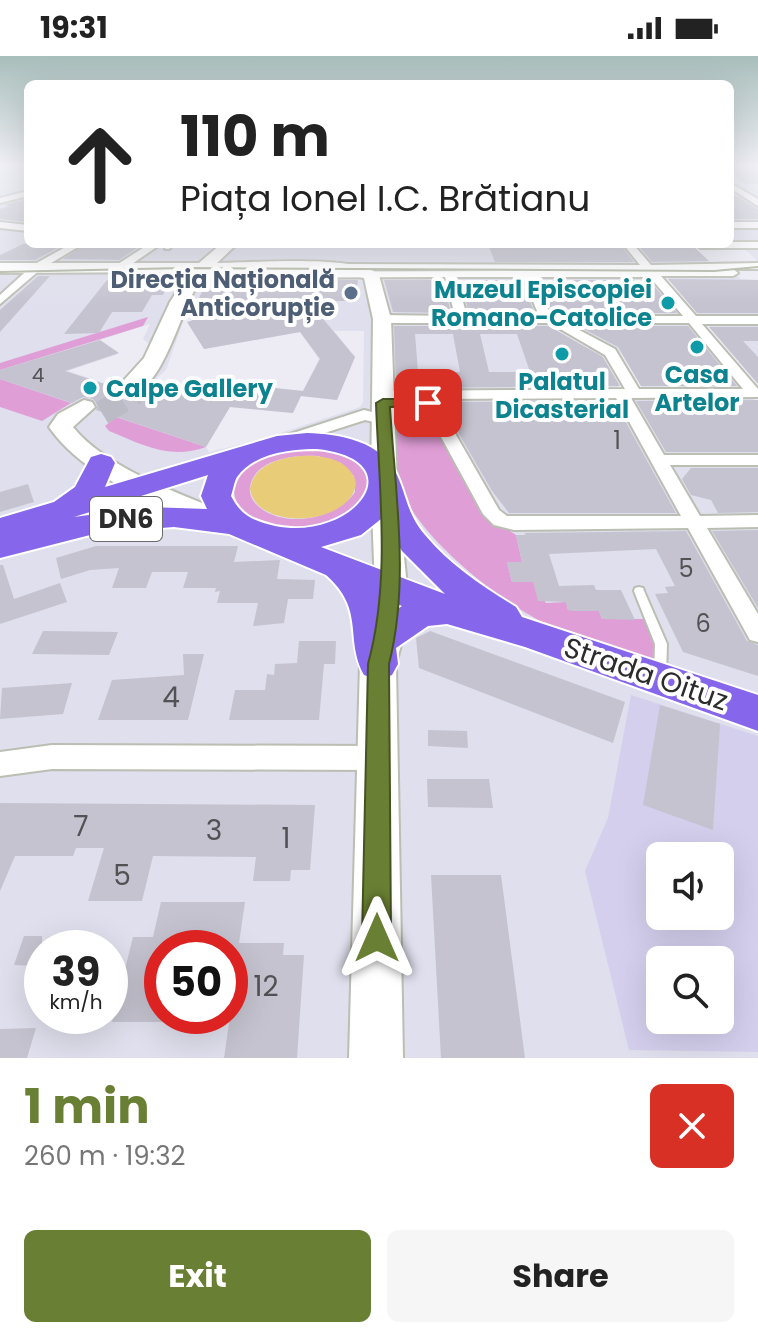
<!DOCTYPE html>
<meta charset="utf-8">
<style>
body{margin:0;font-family:Poppins,sans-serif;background:#f6f6f6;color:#222;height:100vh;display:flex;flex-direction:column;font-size:30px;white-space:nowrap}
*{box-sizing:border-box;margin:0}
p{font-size:26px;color:#767676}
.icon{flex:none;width:44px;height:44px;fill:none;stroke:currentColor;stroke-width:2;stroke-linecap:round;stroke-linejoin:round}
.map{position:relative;height:1002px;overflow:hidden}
.sheet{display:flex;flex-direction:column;background:#fff;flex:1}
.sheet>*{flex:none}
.banner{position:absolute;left:24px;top:24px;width:710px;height:168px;border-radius:12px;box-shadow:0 8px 32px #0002;background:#fff;color:#222;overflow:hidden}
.tools{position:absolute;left:646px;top:786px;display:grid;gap:16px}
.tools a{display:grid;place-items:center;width:88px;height:88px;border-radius:12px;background:#fff;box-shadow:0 8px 32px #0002;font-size:40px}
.speed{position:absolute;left:24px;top:874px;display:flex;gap:16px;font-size:40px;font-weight:700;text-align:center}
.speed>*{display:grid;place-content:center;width:104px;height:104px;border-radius:50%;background:#fff;box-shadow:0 8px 32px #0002;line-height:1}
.speed small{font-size:20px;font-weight:400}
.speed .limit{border:12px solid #d22;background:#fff;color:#111}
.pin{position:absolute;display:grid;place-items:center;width:68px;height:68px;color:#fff;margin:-34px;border-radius:16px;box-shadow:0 4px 12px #0006}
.me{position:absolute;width:88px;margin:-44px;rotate:0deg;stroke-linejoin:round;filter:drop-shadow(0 0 6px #0008)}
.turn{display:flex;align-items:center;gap:28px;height:168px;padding:0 24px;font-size:36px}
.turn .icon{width:104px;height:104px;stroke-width:2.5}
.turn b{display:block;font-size:56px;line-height:68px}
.round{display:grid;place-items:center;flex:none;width:84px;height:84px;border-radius:12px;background:#f6f6f6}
.summary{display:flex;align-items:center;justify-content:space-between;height:136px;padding:0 24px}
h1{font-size:48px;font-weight:700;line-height:60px;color:#697f33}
.cta{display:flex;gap:16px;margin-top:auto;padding:16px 24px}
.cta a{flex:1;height:92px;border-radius:12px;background:#697f33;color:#fff;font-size:32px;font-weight:700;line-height:92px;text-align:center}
.cta a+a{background:#f6f6f6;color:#222}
.status{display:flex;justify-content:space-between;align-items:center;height:56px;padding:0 40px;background:#fff;direction:ltr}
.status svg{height:22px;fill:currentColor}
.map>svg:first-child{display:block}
.education{fill:#d4cfed;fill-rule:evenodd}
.green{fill:#e09ed7;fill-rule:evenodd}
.plaza{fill:#edecf5}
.water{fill:#e9cc77}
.building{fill:#c4c3cf;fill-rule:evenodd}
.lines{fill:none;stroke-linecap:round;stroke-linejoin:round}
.secondary-tunnel{stroke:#bbbbc6;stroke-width:24;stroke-dasharray:24 12;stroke-linecap:butt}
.lane-casing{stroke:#bbbeb2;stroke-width:4}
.street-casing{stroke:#bbbeb2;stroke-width:4}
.secondary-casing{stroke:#bbbeb2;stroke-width:4}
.primary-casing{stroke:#fff;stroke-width:4}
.lane{fill:#fff;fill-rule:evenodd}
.street{fill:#fff;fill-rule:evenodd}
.secondary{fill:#fff;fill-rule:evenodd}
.primary{fill:#8666ea;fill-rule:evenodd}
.tram{stroke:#aeb5a1;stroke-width:2}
.route{fill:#697f33;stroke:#445321;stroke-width:2}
.service-dot{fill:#5c6f8a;stroke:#fff;stroke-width:3}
.culture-dot{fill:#0f9aa8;stroke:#fff;stroke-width:3}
.labels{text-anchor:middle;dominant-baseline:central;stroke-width:8;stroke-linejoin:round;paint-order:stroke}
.far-number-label{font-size:20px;fill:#525255}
.far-service-label{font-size:24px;font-weight:bold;fill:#4e5e75;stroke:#fff;text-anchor:end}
.far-culture-label{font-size:24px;font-weight:bold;fill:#0d838f;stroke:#fff}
.number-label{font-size:24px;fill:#525255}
.shield{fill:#fff;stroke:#6b6b6b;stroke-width:2}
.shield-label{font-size:26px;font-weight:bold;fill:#2c2c2c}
.street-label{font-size:28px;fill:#2c2c2c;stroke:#fff}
.near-number-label{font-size:28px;fill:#525255}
</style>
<div class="status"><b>19:31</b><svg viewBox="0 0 49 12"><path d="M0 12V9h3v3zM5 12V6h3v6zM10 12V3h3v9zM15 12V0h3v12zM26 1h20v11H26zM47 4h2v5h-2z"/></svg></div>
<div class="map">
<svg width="758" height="1002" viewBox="0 0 758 1002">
<rect width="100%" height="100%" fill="#dfdfed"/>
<path class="education" d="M631,639L758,680V996L629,994L585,815L608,762ZM660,800H720V860H660ZM660,904H720V964H660Z"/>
<path class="green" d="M148,261L143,270L0,314V307Z
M0,323L71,347L42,365L0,351Z
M434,350L496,466L516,479L522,506H507L512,526H533L546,547L566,546L568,554L599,555L602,563H651L662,606C627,594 571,581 540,565C493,540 406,472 396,418C393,397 394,373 393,351Z
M116,361L206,391C170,404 143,389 109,375L105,370Z
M314,393C339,395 360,402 372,425L356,457C343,462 327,471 313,472C284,475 237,471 234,435C242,399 284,394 314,393ZM318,400L341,407L354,420L355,436C336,464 281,474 256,448C251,443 249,437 250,431C255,402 296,399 318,400Z"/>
<path class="plaza" d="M678,188H730L743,192L758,205V224L741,223L732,215L712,208L695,192Z
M520,221H535L553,259L682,260L652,221H667L700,260H758V268H707L758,327V349L689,268H567L621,297L643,333L620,334L598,292H562L551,267H394V259H536Z
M186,257H193L199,262L204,293L300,276L319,303L303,335L200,325L189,335L168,342L155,343L138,338L166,314Z
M150,268L143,283L149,288L139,311L115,331L68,315L118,298L100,284Z
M334,275H364L363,346L360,351L259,384L209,396L206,391L218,371L198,365L208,349L292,357L301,340L337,344L355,301Z"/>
<path class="water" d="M301,400C323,399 350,403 356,427C351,470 257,476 250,433C254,409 279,402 301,400Z"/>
<path class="building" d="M730,108H758V128H745L730,119Z
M730,136L758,153V163H730Z
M28,143V166L0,163V153L9,150L4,149Z
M23,188H65L35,204H0V199Z
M86,188H143L119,204L63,203Z
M488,188H620L634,206H495Z
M637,188H678L694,191L709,205L652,206Z
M38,220H50L0,276V254Z
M668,223L758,224V257H697Z
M107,224H172L163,239H152L142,256H112L99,277L64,278Z
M208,224H358L355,245H308L355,301L337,344L301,340L293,357L230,351L206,391L96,354L98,349L93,343L83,341L72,347L0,323V314L100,284L119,297L65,315L114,331L113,337L124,344L138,338L156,344L168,342L189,335L200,324L303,335L320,303L300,276L204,293L187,266L199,262L192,256Z
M384,224H443L451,257L393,256Z
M460,224H521L535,257H469Z
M538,224H649L677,257H553Z
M394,270H549L603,301L620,330L396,332ZM415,278H453L460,316H418ZM480,278H517L530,316H489Z
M578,270H688L737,330H641L618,291Z
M709,271H758V285H743L758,301V328Z
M758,344V396H666L636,345Z
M614,345L676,457H509L492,435L459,378L450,346Z
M691,412H758V456L718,457L711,444L691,439L682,423Z
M28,428L34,446L0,456V436Z
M758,474V552L712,475Z
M686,475L747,585L758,589V620L683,596L655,538L668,537L665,531L675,530L656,493L549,498L559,530L594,529L596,534H621L635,564L602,563L599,555H575L568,554L566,546L538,545L533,526H512L507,506H522L516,479H526L524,477Z
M96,490H238L234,506L280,504L277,523L315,524L313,543H288L284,567L253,570L258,547H217L220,535L215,536L216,532H183L188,516H152L146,532H112L119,512L90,514L61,523L56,502Z
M0,509H3L14,543L60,527L67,546L0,568Z
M43,575L118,576L109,599L32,598Z
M430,575L625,646L613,687L419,612L416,582Z
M299,585H336L335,608H324L319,664H229L235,634H265L267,618L274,619L275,608L297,607Z
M183,598H204L188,664H98L112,624L184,619Z
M72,627L63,658L0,663L2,632Z
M660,649L720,668L713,774L643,749Z
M428,674L467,675L468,692L428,690Z
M427,723H489L493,752L428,751Z
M0,747L315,749L310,814H291L290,825H253L256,801L153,800L142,845H88L104,792H76L73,800H15L0,835Z
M431,819H501L525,1002H441Z
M161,846H245L239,887H284L283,899H304L297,1002H224L230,960V892H162V966H112L133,881H153Z
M24,880H42V910L14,909Z
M36,972L27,1002H0V973Z"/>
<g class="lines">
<path class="secondary-tunnel" d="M102,357L135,337"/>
<defs>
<path id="lane" d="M169,188H174L169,193H165Z
M639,531L643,532L644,535L667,588L666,620L664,623L660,625L656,623L654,620L655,588L634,535L635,532Z"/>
<path id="street" d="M730,127L758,143V150L730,132Z
M28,135V140L0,147V142Z
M0,166L28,169V175L0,172Z
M730,166H758V172H730Z
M730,186H758V192H701L696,189Z
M71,188H83L41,213L0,248V239L33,209Z
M149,188H161L126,212H118V208Z
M623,188H633L651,209L758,207V213H733L738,217L733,220H661L696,260H758V268H702L758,333V341L631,342L664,399H758V409H670L700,460L758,459V471L707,472L758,558V586L750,584L688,472L514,474L494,469L483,458L440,379L431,343H383L376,339L383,335L625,333L605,299L550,267H382L376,263L382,259L455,260L445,221L210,222L205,219L210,216L520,215L335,213V209L339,208L640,209ZM456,221H523L539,260H467ZM533,221H650L683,260H551ZM566,267H689L743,333H639L615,293ZM616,342L681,460H507L499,454L456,379L446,343Z
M364,354L388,360L391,363L383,368L365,364L284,390L276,385L278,382Z
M52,689L377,690L386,694L390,702L386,710L377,714L52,713L0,720V696Z"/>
<path id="secondary" d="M221,188H237L217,207C251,207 358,198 379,219L391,263L397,429L407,531L403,581L396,608L403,1002H349L360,608L369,581L375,531L371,429L373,263L364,222L339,216H207C178,247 170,330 126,341L115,334L144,302L170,246L189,216L0,217V207H199Z
M84,344L92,346L95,351L73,371C109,416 193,442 246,465L250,471L246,477L236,480L226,477C167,450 88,427 49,371L58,358Z"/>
<path id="primary" d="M307,377C339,378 382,385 397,419C407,441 407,458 425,479C450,509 483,531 516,551L522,561L758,639V675L525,591L447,568L428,570L396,592L398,608L392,619L378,624L364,619C344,582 366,554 326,519L229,478L174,471L98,477L0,502V462L54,446L75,431L91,401L101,398L111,401L115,407L105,431L277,380ZM317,393C417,404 354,486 275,470C254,465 241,460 231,440C233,434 234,426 237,421C254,397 291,393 317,393ZM208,419L201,440L207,453L148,451L74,461ZM381,463L402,495L445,538L321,491L361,479ZM383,542L402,550L389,559Z"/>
</defs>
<use href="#lane" class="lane-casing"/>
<use href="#street" class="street-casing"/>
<use href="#secondary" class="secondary-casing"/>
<use href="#primary" class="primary-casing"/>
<use href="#lane" class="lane"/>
<use href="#street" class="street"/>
<use href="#secondary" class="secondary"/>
<use href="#primary" class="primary"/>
<path class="tram" d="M0,216L183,212L714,215L758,211"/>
</g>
<linearGradient id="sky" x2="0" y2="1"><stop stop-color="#a8bebb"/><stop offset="0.44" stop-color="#f1f1f7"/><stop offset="1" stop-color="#f1f1f7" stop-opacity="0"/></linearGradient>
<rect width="758" height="248" fill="url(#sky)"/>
<path class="route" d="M428,343L433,344V350L390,351C395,436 410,525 389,608L391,882L387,893L377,897L366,893L362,882L368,608C391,524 379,433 376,347L383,343Z"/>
<circle class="service-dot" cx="351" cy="237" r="8"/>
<g class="culture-dot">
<circle cx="668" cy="247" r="8"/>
<circle cx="697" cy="291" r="8"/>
<circle cx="562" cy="298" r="8"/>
<circle cx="90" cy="332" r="8"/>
</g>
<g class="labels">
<g class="far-number-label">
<text x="38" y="319">4</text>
</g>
<g class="far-service-label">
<text x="335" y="223">Direcția Națională<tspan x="335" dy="28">Anticorupție</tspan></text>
</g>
<g class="far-culture-label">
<text x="652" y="233" text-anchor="end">Muzeul Episcopiei<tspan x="652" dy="28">Romano-Catolice</tspan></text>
<text x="697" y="318">Casa<tspan x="697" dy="28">Artelor</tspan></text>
<text x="562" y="325">Palatul<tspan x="562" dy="28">Dicasterial</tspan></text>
<text x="106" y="332" text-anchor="start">Calpe Gallery</text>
</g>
<g class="number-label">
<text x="617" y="384">1</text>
<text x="686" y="512">5</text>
<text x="703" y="567">6</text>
</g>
<rect class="shield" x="90" y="441" width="72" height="44" rx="6"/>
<g class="shield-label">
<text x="126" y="463">DN6</text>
</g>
<g class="street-label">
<text transform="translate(646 618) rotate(19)">Strada Oituz</text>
</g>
<g class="near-number-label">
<text x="171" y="641">4</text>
<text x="81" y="770">7</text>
<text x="214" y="774">3</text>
<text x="286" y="782">1</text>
<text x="122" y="819">5</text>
<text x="266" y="930">12</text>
</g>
</g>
</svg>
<div class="tools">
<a><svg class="icon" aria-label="sound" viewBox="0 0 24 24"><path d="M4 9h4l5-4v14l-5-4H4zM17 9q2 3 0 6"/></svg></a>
<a><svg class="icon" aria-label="search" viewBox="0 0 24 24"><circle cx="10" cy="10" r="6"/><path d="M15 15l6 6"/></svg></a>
</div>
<div class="speed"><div>39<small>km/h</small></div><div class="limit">50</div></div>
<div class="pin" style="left:428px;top:347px;background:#d93025"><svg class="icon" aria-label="arrive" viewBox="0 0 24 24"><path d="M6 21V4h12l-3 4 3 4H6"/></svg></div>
<svg class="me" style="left:377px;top:882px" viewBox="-20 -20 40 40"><path d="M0-17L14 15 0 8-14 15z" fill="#697f33" stroke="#fff" stroke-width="4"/></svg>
<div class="banner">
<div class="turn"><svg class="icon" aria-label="ahead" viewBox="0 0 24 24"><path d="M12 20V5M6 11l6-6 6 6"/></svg><div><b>110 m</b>Piața Ionel I.C. Brătianu</div></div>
</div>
</div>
<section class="sheet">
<div class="summary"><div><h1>1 min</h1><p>260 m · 19:32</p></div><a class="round" style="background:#d93025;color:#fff"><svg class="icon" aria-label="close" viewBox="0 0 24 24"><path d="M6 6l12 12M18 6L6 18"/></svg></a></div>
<div class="cta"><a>Exit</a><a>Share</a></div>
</section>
